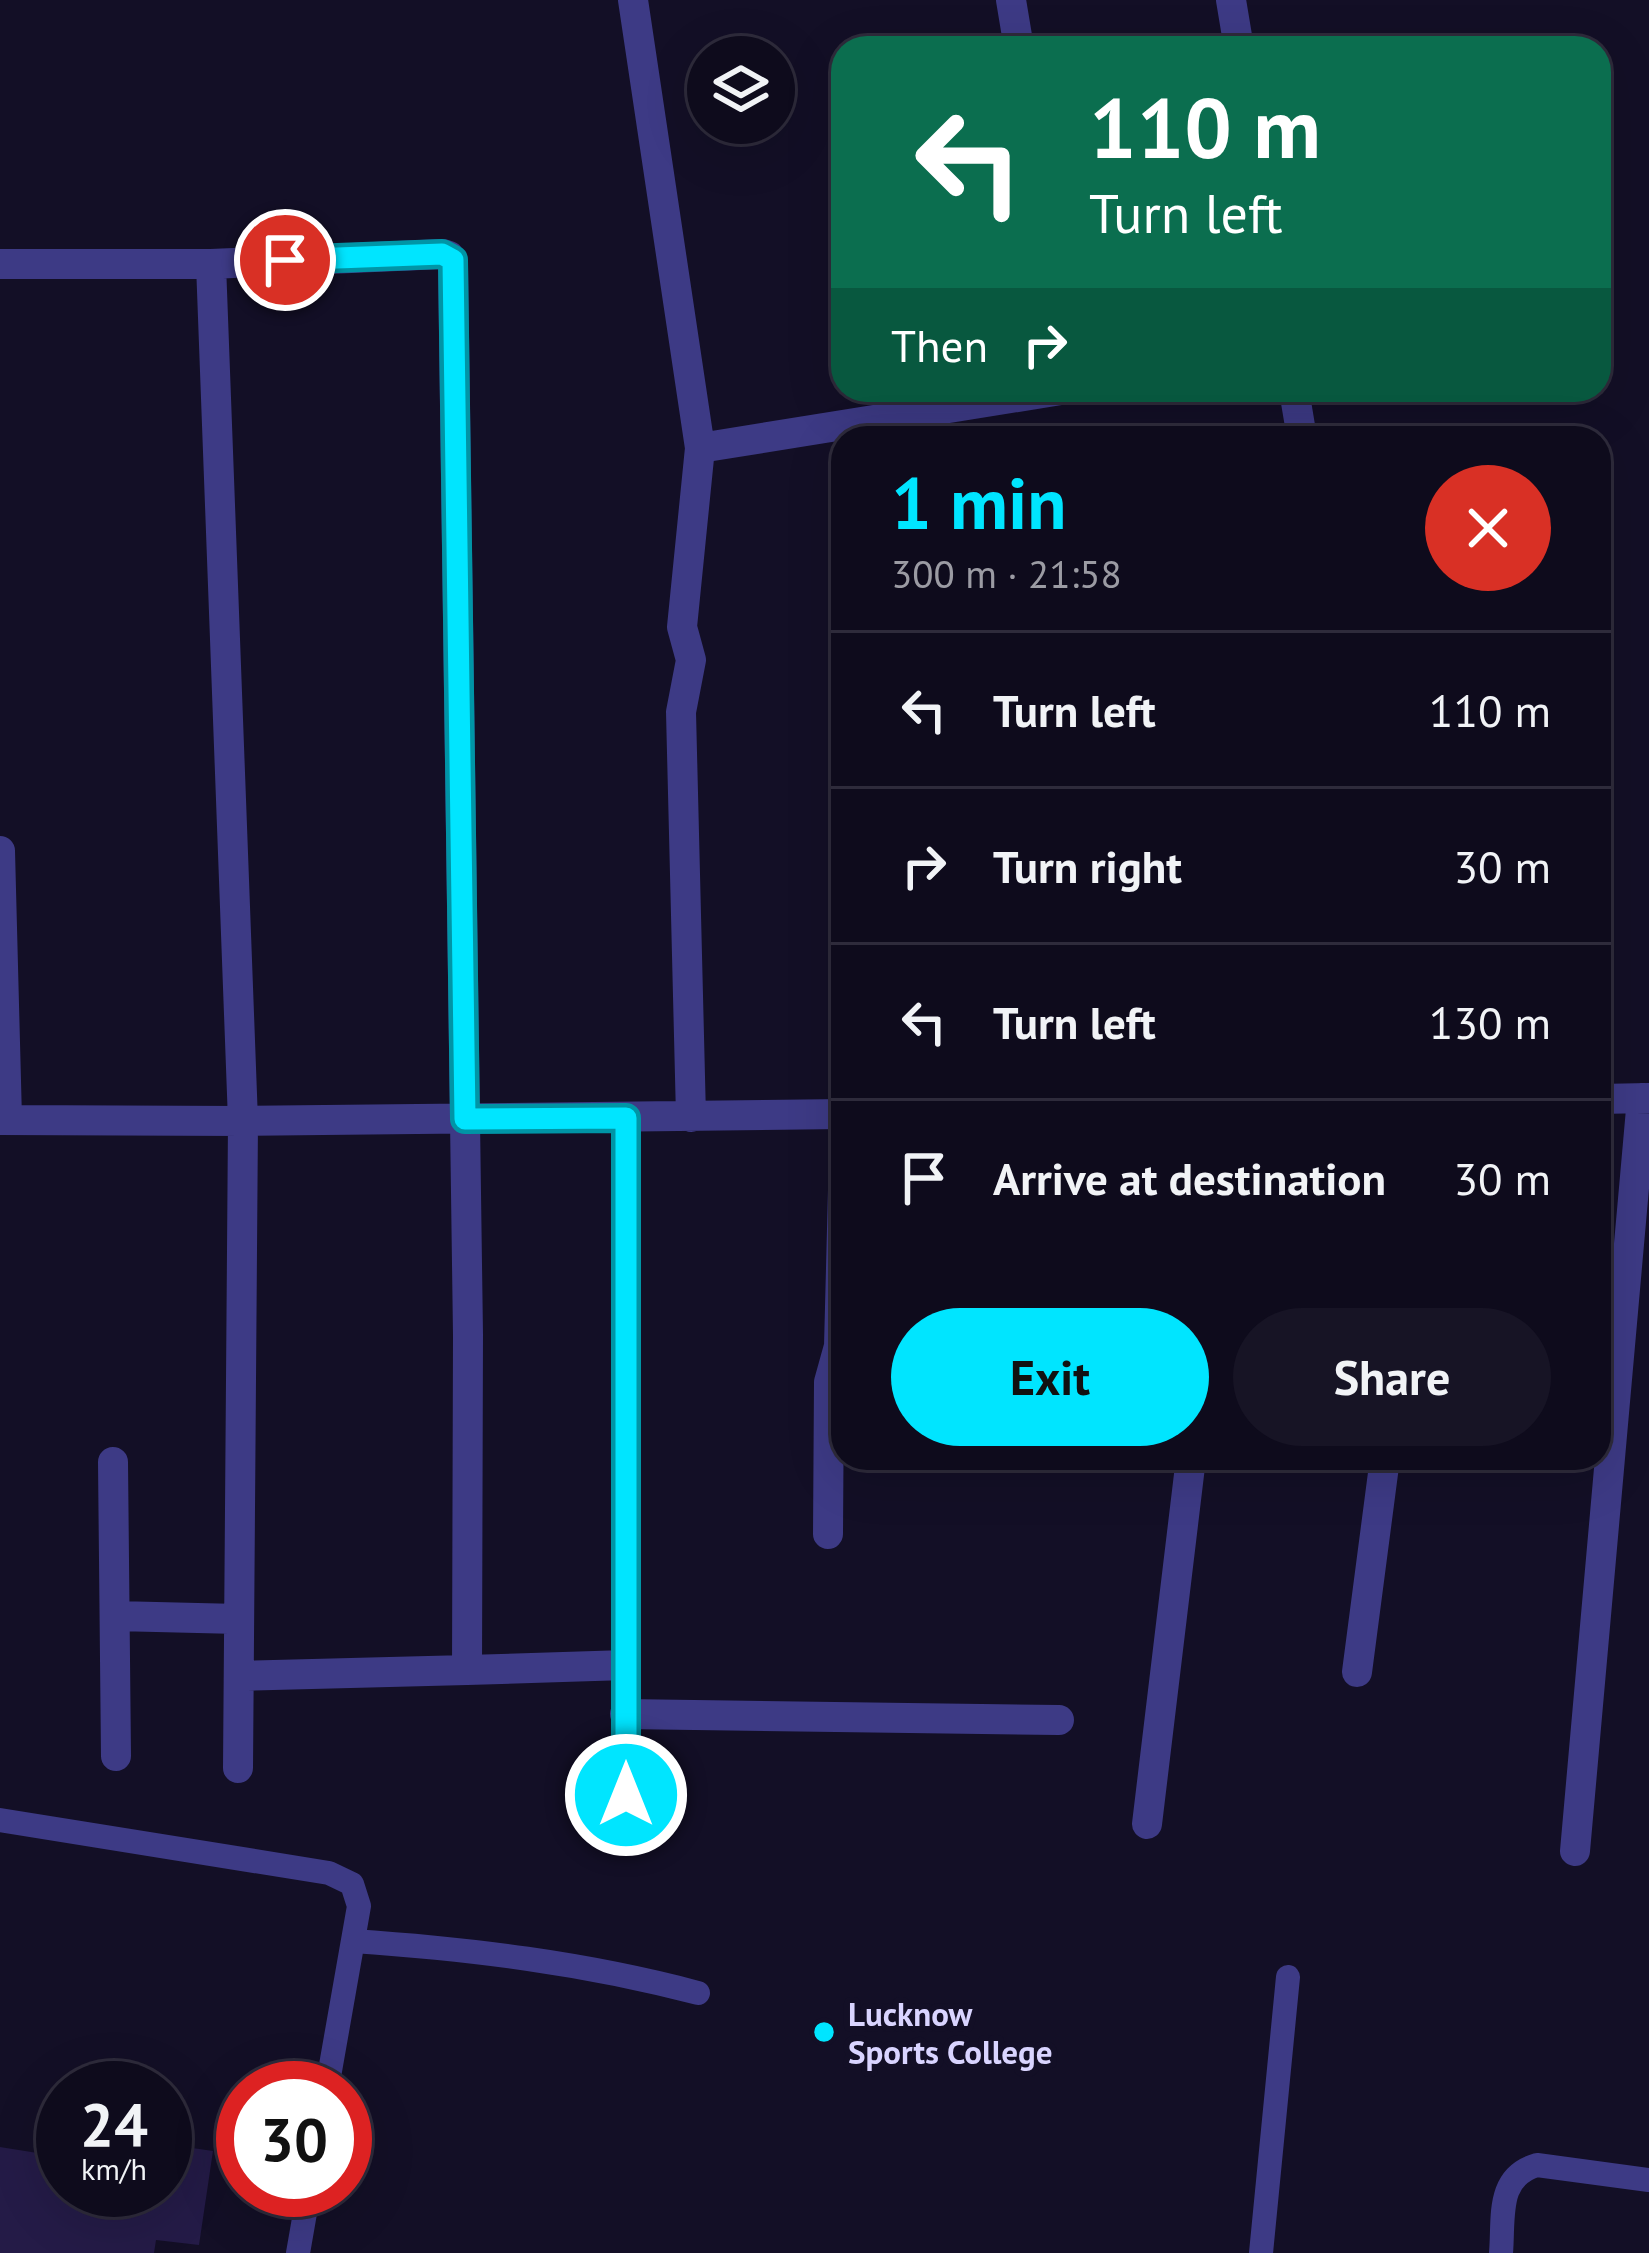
<!DOCTYPE html>
<meta charset="utf-8">
<style>
body{margin:0;font-family:"PT Sans",sans-serif;background:#171425;color:#f1f3f6;height:100vh;display:flex;flex-direction:column;font-size:45px;white-space:nowrap}
*{box-sizing:border-box;margin:0}
p{font-size:39px;color:#9b9ba3}
.icon{flex:none;width:66px;height:66px;fill:none;stroke:currentColor;stroke-width:2;stroke-linecap:round;stroke-linejoin:round}
.map{position:relative;flex:1;overflow:hidden}
.sheet{position:absolute;left:831px;top:426px;width:780px;height:1044px;display:flex;flex-direction:column;background:#0e0b1c;border-radius:36px;box-shadow:0 12px 48px #0002,0 0 0 3px #2e2b3b}
.sheet>*{flex:none}
.top-card{position:absolute;left:831px;top:36px;width:780px;height:366px;border-radius:36px;box-shadow:0 12px 48px #0002,0 0 0 3px #2e2b3b;background:#0b6e4f;color:#fff;overflow:hidden}
.buttons{position:absolute;left:687px;top:36px;display:grid;gap:24px}
.buttons a{display:grid;place-items:center;width:108px;height:108px;border-radius:50%;background:#0e0b1c;box-shadow:0 12px 48px #0002,0 0 0 3px #2e2b3b;font-size:60px}
.speed{position:absolute;left:36px;top:2061px;display:flex;gap:24px;font-size:60px;font-weight:700;text-align:center}
.speed>*{display:grid;place-content:center;width:156px;height:156px;border-radius:50%;background:#0e0b1c;box-shadow:0 12px 48px #0002,0 0 0 3px #2e2b3b;line-height:1}
.speed small{font-size:30px;font-weight:400}
.speed .limit{border:18px solid #d22;background:#fff;color:#111}
.pin{position:absolute;display:grid;place-items:center;width:102px;height:102px;color:#fff;margin:-51px;border:6px solid #fff;border-radius:50%;box-shadow:0 3px 12px #0007}
.me{position:absolute;width:132px;margin:-66px;rotate:0deg;stroke-linejoin:round;filter:drop-shadow(0 0 9px #0008)}
.turn{display:flex;align-items:center;gap:42px;height:252px;padding:0 60px;font-size:54px}
.turn .icon{width:156px;height:156px;stroke-width:2.5}
.turn b{display:block;font-size:84px;line-height:102px}
.then{display:flex;align-items:center;height:114px;padding:0 60px;background:#0003;gap:24px;font-size:45px}
.round{display:grid;place-items:center;flex:none;width:126px;height:126px;border-radius:63px;background:#171425}
.overview{display:flex;align-items:center;justify-content:space-between;height:204px;padding:0 60px}
h1{font-size:72px;font-weight:800;line-height:90px;color:#00e5ff}
.action{display:flex;gap:24px;margin-top:auto;padding:24px 60px}
.action a{flex:1;height:138px;border-radius:72px;background:#00e5ff;color:#111;font-size:48px;font-weight:800;line-height:138px;text-align:center}
.action a+a{background:#171425;color:#f1f3f6}
ul{padding:0;list-style:none}
li{display:flex;align-items:center;gap:36px;height:156px;padding:0 60px;border-top:3px solid #2e2b3b}
li div{flex:1}
li b{display:block;font-size:45px}
li em{font-style:normal}
.map>svg:first-child{display:block}
.building{fill:#241b47}
.lines{fill:none;stroke-linecap:round;stroke-linejoin:round}
.service{stroke:#3d3a85;stroke-width:24}
.minor{stroke:#3d3a85;stroke-width:30}
.route-casing{stroke:#0095a6;stroke-width:30}
.route{stroke:#00e5ff;stroke-width:21}
.poi-dot{fill:#00e5ff;stroke:#130f26;stroke-width:4.5}
.labels{text-anchor:middle;dominant-baseline:central;stroke-width:12;stroke-linejoin:round;paint-order:stroke}
.poi-label{font-size:33px;font-weight:bold;fill:#d9d4ff;stroke:#130f26;text-anchor:start}
</style>
<div class="map">
<svg width="1649" height="2253" viewBox="0 0 1649 2253">
<rect width="100%" height="100%" fill="#130f26"/>
<path class="building" d="M54,2128L63,2130V2190H165V2144L213,2151L199,2245L156,2240L154,2253H0V2147L50,2155Z"/>
<g class="lines">
<path class="service" d="M0,1820L329,1873L352,1884L359,1906L327,2088
M353,1941C470,1949 585,1963 698,1993
M298,2253L309,2190
M1261,2253L1288,1977
M1501,2253C1504,2217 1496,2177 1537,2165L1649,2180"/>
<path class="minor" d="M633,0L700,448L682,627L691,660L681,712L691,1117
M1011,0L1019,48
M1231,0L1239,48
M0,264H211L243,1121L238,1768
M211,264L443,254L449,256L453,264L468,1335L467,1670L239,1676
M1294,390L1302,438
M700,448L1061,390
M0,851L7,1119
M1599,1099L1649,1098
M0,1120L243,1121L843,1114
M113,1462L116,1756
M828,1534L829,1382L839,1346L843,1190
M115,1616L239,1619
M467,1670L626,1665
M1357,1672L1385,1458
M625,1714L1059,1720
M626,1795V1118
M1147,1824L1191,1458
M1575,1851L1642,1098"/>
</g>
<g class="lines">
<defs>
<path id="route" d="M285,260L442,254L453,260L465,1119L626,1118V1795"/>
</defs>
<use href="#route" class="route-casing"/>
<use href="#route" class="route"/>
</g>
<circle class="poi-dot" cx="824" cy="2032" r="12"/>
<g class="labels">
<g class="poi-label">
<text x="848" y="2013">Lucknow<tspan x="848" dy="38">Sports College</tspan></text>
</g>
</g>
</svg>
<div class="buttons">
<a><svg class="icon" aria-label="layers" viewBox="0 0 24 24"><path d="M12 4l9 5-9 5-9-5zM3 14l9 5 9-5"/></svg></a>
</div>
<div class="speed"><div>24<small>km/h</small></div><div class="limit">30</div></div>
<div class="pin" style="left:285px;top:260px;background:#d93025"><svg class="icon" aria-label="arrive" viewBox="0 0 24 24"><path d="M6 21V4h12l-3 4 3 4H6"/></svg></div>
<svg class="me" style="left:626px;top:1795px" viewBox="-20 -20 40 40"><circle r="17" fill="#00e5ff" stroke="#fff" stroke-width="3"/><path d="M0-11L8 9 0 5-8 9z" fill="#fff"/></svg>
<div class="top-card">
<div class="turn"><svg class="icon" aria-label="left" viewBox="0 0 24 24"><path d="M17 20v-9H6M10 6l-5 5 5 5"/></svg><div><b>110 m</b>Turn left</div></div>
<div class="then">Then<svg class="icon" aria-label="right" viewBox="0 0 24 24"><path d="M7 20v-9h11M14 6l5 5-5 5"/></svg></div>
</div>
<section class="sheet">
<div class="overview"><div><h1>1 min</h1><p>300 m · 21:58</p></div><a class="round" style="background:#d93025;color:#fff"><svg class="icon" aria-label="close" viewBox="0 0 24 24"><path d="M6 6l12 12M18 6L6 18"/></svg></a></div>
<ul>
<li><svg class="icon" aria-label="left" viewBox="0 0 24 24"><path d="M17 20v-9H6M10 6l-5 5 5 5"/></svg><div><b>Turn left</b></div><em>110 m</em></li>
<li><svg class="icon" aria-label="right" viewBox="0 0 24 24"><path d="M7 20v-9h11M14 6l5 5-5 5"/></svg><div><b>Turn right</b></div><em>30 m</em></li>
<li><svg class="icon" aria-label="left" viewBox="0 0 24 24"><path d="M17 20v-9H6M10 6l-5 5 5 5"/></svg><div><b>Turn left</b></div><em>130 m</em></li>
<li><svg class="icon" aria-label="arrive" viewBox="0 0 24 24"><path d="M6 21V4h12l-3 4 3 4H6"/></svg><div><b>Arrive at destination</b></div><em>30 m</em></li>
</ul>
<div class="action"><a>Exit</a><a>Share</a></div>
</section>
</div>
